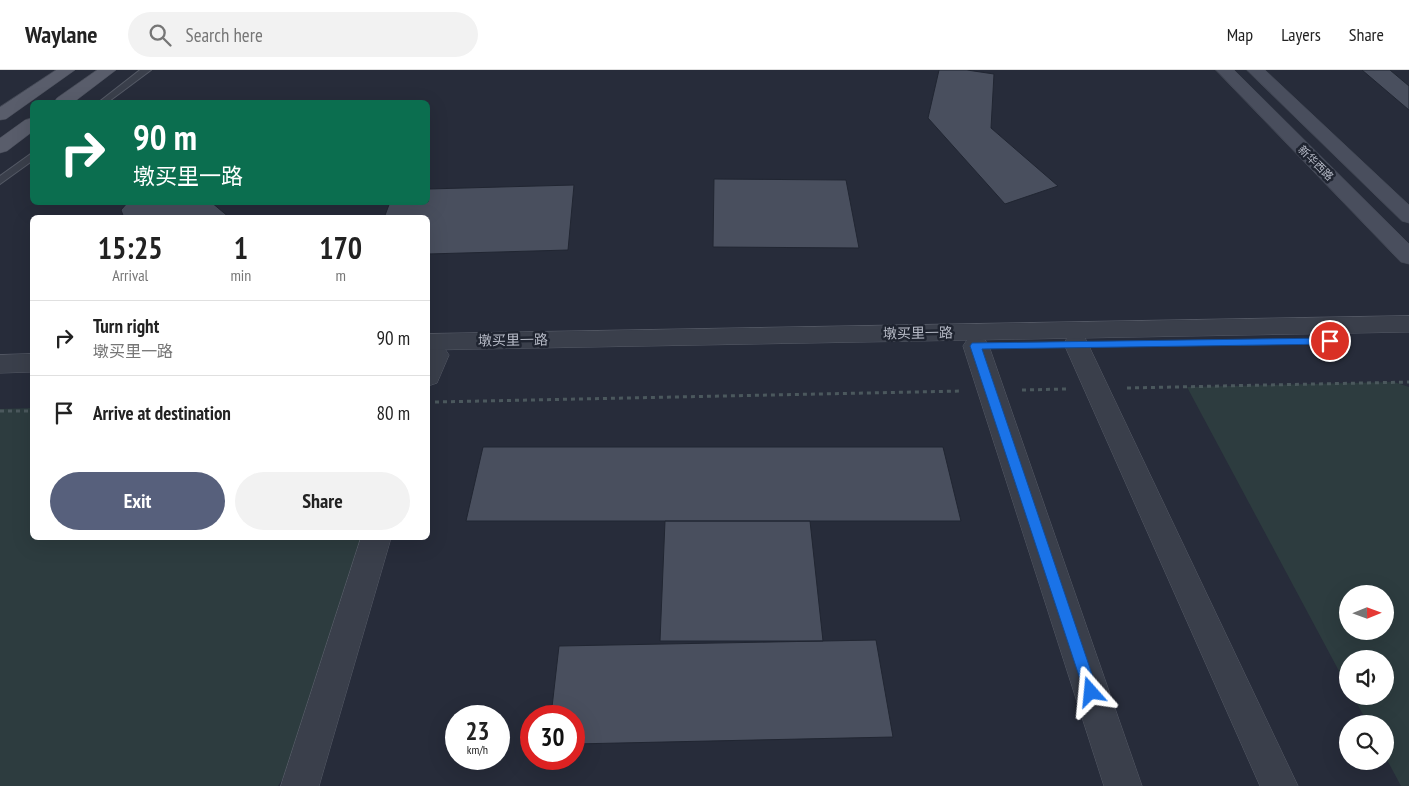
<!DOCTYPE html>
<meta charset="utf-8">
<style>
body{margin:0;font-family:"PT Sans Narrow","Noto Sans SC",sans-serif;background:#f2f2f2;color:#222;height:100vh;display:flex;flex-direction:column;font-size:19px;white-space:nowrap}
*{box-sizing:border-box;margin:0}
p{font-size:16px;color:#767676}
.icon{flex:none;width:28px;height:28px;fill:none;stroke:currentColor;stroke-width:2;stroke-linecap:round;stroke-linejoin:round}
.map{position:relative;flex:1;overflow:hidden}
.panel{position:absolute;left:30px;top:145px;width:400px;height:325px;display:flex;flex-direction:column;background:#fff;border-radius:8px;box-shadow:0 5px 20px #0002}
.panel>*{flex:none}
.hud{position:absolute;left:30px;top:30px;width:400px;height:105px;border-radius:8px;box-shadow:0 5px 20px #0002;background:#0b6e4f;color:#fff;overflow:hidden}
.needle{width:32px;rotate:89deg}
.controls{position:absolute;left:1339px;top:515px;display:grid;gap:10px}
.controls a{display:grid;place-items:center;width:55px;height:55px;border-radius:50%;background:#fff;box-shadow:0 5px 20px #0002;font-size:25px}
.speed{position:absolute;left:445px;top:635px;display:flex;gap:10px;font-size:25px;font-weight:700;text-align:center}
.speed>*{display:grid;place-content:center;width:65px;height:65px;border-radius:50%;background:#fff;box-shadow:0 5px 20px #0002;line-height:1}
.speed small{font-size:12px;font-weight:400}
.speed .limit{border:8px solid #d22;background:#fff;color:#111}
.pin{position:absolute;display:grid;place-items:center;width:42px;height:42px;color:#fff;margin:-21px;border:2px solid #fff;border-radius:50%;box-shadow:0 1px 5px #0007}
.me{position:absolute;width:55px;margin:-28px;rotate:342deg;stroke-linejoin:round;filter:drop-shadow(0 0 4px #0008)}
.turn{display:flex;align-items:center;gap:18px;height:105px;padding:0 20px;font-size:22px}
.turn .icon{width:65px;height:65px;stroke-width:2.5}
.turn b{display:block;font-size:35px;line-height:42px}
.eta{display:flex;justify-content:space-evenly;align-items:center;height:85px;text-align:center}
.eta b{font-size:30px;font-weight:600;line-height:35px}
.primary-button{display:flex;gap:10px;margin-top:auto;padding:10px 20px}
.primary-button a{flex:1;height:58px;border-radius:30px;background:#57607c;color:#fff;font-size:20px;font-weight:600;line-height:58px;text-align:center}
.primary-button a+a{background:#f2f2f2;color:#222}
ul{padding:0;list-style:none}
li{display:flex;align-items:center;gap:15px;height:75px;padding:0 20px;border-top:1px solid #e0e0e0}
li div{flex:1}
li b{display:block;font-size:19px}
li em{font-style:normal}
header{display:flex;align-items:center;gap:30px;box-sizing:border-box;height:70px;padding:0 25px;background:#fff;border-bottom:1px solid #e0e0e0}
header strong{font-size:24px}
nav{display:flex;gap:28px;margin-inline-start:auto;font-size:18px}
.search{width:350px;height:45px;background:#f2f2f2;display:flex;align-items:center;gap:12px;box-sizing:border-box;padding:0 18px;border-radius:28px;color:#767676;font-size:19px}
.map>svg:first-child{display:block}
.green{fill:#2d3c3f;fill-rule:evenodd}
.building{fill:#494f5e;stroke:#212632}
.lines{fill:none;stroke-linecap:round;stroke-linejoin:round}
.service-casing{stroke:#555a66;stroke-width:2}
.minor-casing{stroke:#555a66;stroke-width:1}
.tertiary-casing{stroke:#555a66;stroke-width:1}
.secondary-casing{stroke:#434854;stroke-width:1}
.primary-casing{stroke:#434854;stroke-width:1}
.path{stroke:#4b585d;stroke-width:3;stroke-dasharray:4 4;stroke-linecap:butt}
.service{fill:#3a3f4b;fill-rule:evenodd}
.minor{fill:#3a3f4b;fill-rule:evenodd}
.tertiary{fill:#3a3f4b;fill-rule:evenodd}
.secondary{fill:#494e5d;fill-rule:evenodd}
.primary{fill:#595d6b;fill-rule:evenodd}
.route{fill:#1a73e8;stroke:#114b97}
.labels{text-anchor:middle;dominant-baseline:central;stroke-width:5;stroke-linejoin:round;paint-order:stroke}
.far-street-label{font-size:11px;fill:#b6bac6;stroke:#1f2430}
.street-label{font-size:14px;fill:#b6bac6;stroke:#1f2430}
</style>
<header>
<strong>Waylane</strong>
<div class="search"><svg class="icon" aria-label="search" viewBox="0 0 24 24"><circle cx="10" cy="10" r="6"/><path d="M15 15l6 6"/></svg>Search here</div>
<nav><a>Map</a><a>Layers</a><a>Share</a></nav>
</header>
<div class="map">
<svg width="1409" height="716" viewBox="0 0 1409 716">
<rect width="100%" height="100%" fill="#272c3a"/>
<path class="green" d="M1394,312L1409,317V716H1401L1385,686V654H1368L1353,626H1385V589H1348L1347,616L1187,317ZM1348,524H1385V561H1348Z
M32,338V468H368L310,667L278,716H0V339Z"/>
<path class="building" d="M939,0H967L994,4L991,58L1058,116L1005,134L928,48Z
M1362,0H1390L1409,16V40Z
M714,109L846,110L859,178L713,177Z
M574,115L568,180L428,184V148H384L390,132H428V119Z
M128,132H211L230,148H124L121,140Z
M483,377H943L961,451H466Z
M665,451H810L823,571H660Z
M876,570L893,667L574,674V646H551L559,576Z"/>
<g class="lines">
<defs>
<path id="service" d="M140,0H151L108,32H99Z
M32,83V91L0,114V106Z"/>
<path id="minor" d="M1076,266L1085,268L1088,274L1298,716H1260L1064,274L1067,268Z
M976,268L985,270L989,276L1142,716H1104L963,276L967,270Z
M436,276L445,279L449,285L437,313L428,316V279Z
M361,468H391L319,716H281Z"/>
<path id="tertiary" d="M1409,246V262L428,280V264Z
M32,284V302L0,303V285Z"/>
<path id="secondary" d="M1216,0H1234L1409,174V194L1401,192Z
M1247,0H1265L1409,135V153L1402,151Z"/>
<path id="primary" d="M56,0H75L6,49L0,50V37Z
M97,0H116L74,32H54L57,28Z
M32,48V62L7,81L0,83V68L25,50Z"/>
</defs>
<use href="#service" class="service-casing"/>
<use href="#minor" class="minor-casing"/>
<use href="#tertiary" class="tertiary-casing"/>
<use href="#secondary" class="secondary-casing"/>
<use href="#primary" class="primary-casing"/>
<path class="path" d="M1127,318L1409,312
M1022,320L1066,319
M435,332L961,321
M0,341H32"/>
<use href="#service" class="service"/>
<use href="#minor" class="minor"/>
<use href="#tertiary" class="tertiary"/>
<use href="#secondary" class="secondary"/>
<use href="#primary" class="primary"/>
</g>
<path class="route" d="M1330,268L1336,271L1334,274L982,279L1098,622L1096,627L1091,629L1086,627L970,276L972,273Z"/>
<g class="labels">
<g class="far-street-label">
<text transform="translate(1316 93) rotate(45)">新华西路</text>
</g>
<g class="street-label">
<text transform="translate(918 263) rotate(-1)">墩买里一路</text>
<text transform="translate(513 270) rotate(-1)">墩买里一路</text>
</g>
</g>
</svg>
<div class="controls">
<a><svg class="needle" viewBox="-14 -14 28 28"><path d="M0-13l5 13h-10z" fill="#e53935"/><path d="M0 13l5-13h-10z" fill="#767676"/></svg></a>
<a><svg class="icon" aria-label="sound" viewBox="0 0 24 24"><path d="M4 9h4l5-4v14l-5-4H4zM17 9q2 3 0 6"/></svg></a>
<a><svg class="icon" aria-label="search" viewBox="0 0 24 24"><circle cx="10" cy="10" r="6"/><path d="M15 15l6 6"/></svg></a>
</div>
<div class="speed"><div>23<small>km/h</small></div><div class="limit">30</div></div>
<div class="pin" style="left:1330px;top:271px;background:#d93025"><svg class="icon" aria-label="arrive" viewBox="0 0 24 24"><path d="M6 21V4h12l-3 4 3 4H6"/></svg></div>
<svg class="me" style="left:1091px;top:622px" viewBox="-20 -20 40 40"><path d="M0-17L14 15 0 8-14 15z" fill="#1a73e8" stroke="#fff" stroke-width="4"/></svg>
<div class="hud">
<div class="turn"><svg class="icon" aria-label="right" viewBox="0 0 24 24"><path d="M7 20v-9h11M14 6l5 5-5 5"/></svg><div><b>90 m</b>墩买里一路</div></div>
</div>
<section class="panel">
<div class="eta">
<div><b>15:25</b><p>Arrival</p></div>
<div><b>1</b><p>min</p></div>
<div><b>170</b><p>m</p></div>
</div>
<ul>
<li><svg class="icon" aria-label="right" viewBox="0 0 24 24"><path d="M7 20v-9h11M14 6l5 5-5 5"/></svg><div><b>Turn right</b><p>墩买里一路</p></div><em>90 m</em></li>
<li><svg class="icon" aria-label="arrive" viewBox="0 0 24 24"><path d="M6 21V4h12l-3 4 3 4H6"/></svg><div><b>Arrive at destination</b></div><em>80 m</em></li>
</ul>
<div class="primary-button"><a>Exit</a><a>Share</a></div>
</section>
</div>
